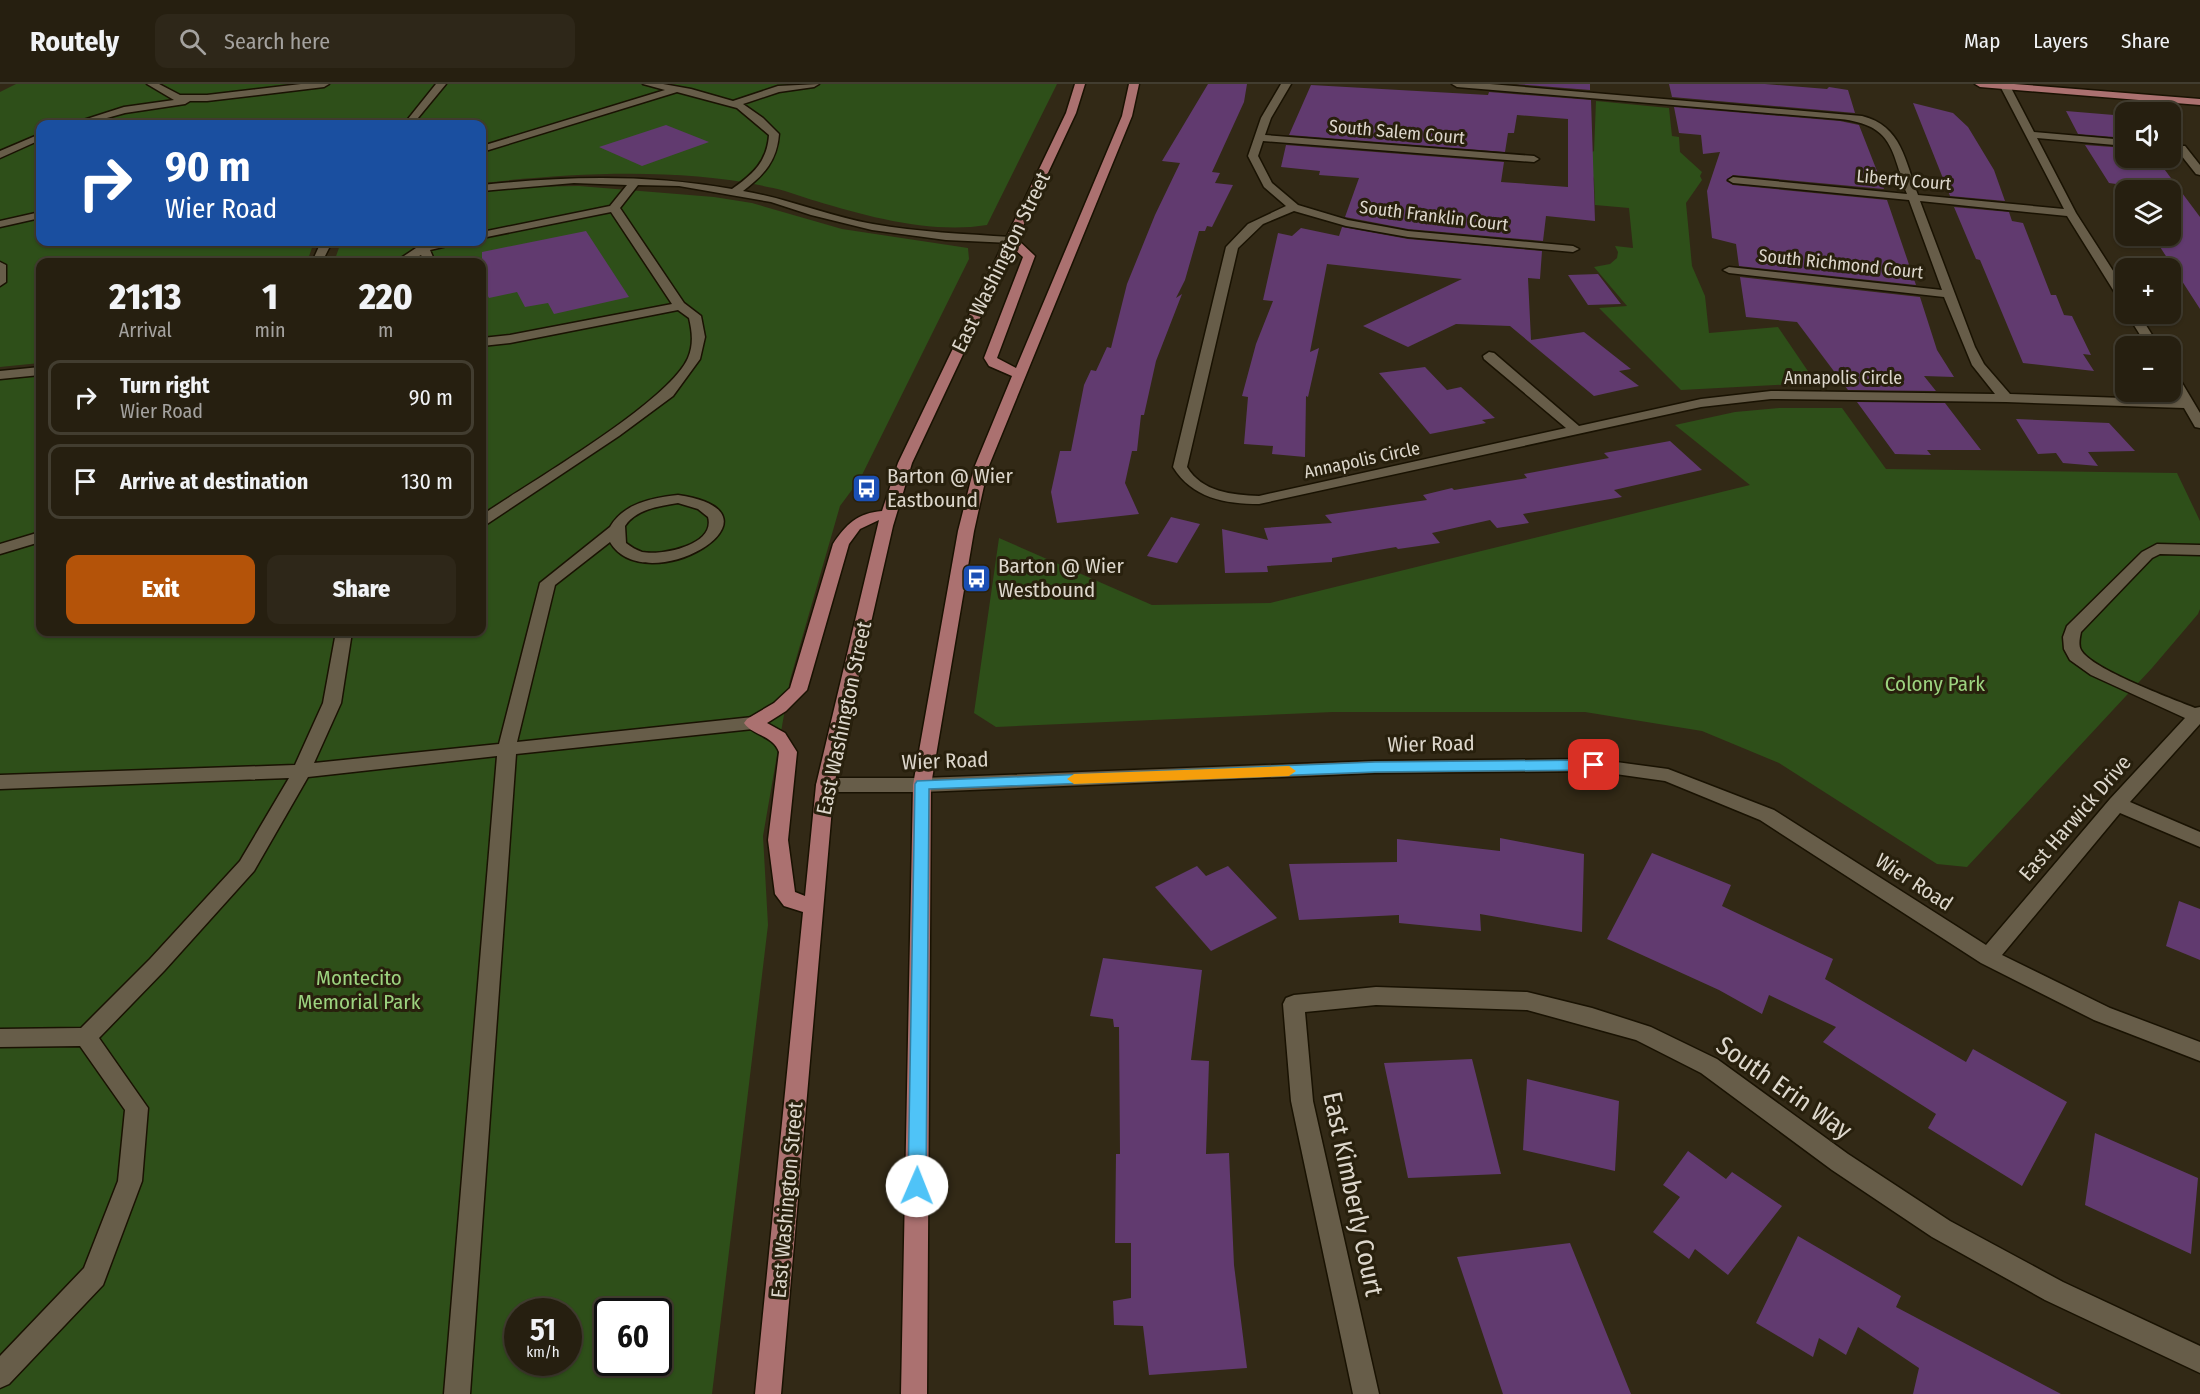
<!DOCTYPE html>
<meta charset="utf-8">
<style>
body{margin:0;font-family:"Fira Sans Condensed",sans-serif;background:#2e2719;color:#f1f3f6;height:100vh;display:flex;flex-direction:column;font-size:22px;white-space:nowrap}
*{box-sizing:border-box;margin:0}
p{font-size:20px;color:#a4a29f}
.icon{flex:none;width:33px;height:33px;fill:none;stroke:currentColor;stroke-width:2;stroke-linecap:round;stroke-linejoin:round}
.map{position:relative;flex:1;overflow:hidden}
.panel{position:absolute;left:36px;top:174px;width:450px;height:378px;display:flex;flex-direction:column;background:#261f10;border-radius:12px;box-shadow:0 2px 4px #0004,0 0 0 2px #423d30}
.panel>*{flex:none}
.banner{position:absolute;left:36px;top:36px;width:450px;height:126px;border-radius:12px;box-shadow:0 2px 4px #0004,0 0 0 2px #423d30;background:#1a4fa0;color:#fff;overflow:hidden}
.fabs{position:absolute;left:2115px;top:18px;display:grid;gap:12px}
.fabs a{display:grid;place-items:center;width:66px;height:66px;border-radius:12px;background:#261f10;box-shadow:0 2px 4px #0004,0 0 0 2px #423d30;font-size:30px}
.speed{position:absolute;left:504px;top:1214px;display:flex;gap:12px;font-size:30px;font-weight:700;text-align:center}
.speed>*{display:grid;place-content:center;width:78px;height:78px;border-radius:50%;background:#261f10;box-shadow:0 2px 4px #0004,0 0 0 2px #423d30;line-height:1}
.speed small{font-size:15px;font-weight:400}
.speed .limit{border:3px solid #111;border-radius:9px;background:#fff;color:#111}
.pin{position:absolute;display:grid;place-items:center;width:51px;height:51px;color:#fff;margin:-26px;border-radius:12px;box-shadow:0 3px 9px #0006}
.me{position:absolute;width:66px;margin:-33px;rotate:1deg;stroke-linejoin:round;filter:drop-shadow(0 0 4px #0008)}
.turn{display:flex;align-items:center;gap:21px;height:126px;padding:0 30px;font-size:27px}
.turn .icon{width:78px;height:78px;stroke-width:2.5}
.turn b{display:block;font-size:42px;line-height:51px}
.eta{display:flex;justify-content:space-evenly;align-items:center;height:102px;text-align:center}
.eta b{font-size:36px;font-weight:800;line-height:42px}
.primary-button{display:flex;gap:12px;margin-top:auto;padding:12px 30px}
.primary-button a{flex:1;height:69px;border-radius:12px;background:#b45309;color:#fff;font-size:24px;font-weight:800;line-height:69px;text-align:center}
.primary-button a+a{background:#2e2719;color:#f1f3f6}
ul{padding:0;list-style:none}
li{display:flex;align-items:center;gap:18px;height:75px;margin:0 12px 9px;padding:0 18px;border:3px solid #423d30;border-radius:12px}
li div{flex:1}
li b{display:block;font-size:22px}
li em{font-style:normal}
header{display:flex;align-items:center;gap:36px;box-sizing:border-box;height:84px;padding:0 30px;background:#261f10;border-bottom:2px solid #423d30}
header strong{font-size:28px}
nav{display:flex;gap:33px;margin-inline-start:auto;font-size:21px}
.search{width:420px;height:54px;background:#2e2719;display:flex;align-items:center;gap:15px;box-sizing:border-box;padding:0 21px;border-radius:12px;color:#a4a29f;font-size:22px}
.map>svg:first-child{display:block}
.green{fill:#2e4f19;fill-rule:evenodd}
.building{fill:#613a6f}
.lines{fill:none;stroke-linecap:round;stroke-linejoin:round}
.minor-casing{stroke:#191202;stroke-width:3}
.major-casing{stroke:#191202;stroke-width:3}
.minor{fill:#675d49;fill-rule:evenodd}
.major{fill:#ab7170;fill-rule:evenodd}
.route{fill:#4fc3f7;stroke:#337fa1;stroke-width:1.5}
.slow{fill:#f59e0b}
.labels{text-anchor:middle;dominant-baseline:central;stroke-width:6;stroke-linejoin:round;paint-order:stroke}
.far-street-label{font-size:18px;fill:#ddd7cc;stroke:#28200d}
.street-label{font-size:21px;fill:#ddd7cc;stroke:#28200d}
.poi-label{font-size:21px;fill:#ddd7cc;stroke:#28200d;text-anchor:start}
.park-label{font-size:21px;fill:#9cd37f;stroke:#28200d}
.near-street-label{font-size:26px;fill:#ddd7cc;stroke:#28200d}
</style>
<header>
<strong>Routely</strong>
<div class="search"><svg class="icon" aria-label="search" viewBox="0 0 24 24"><circle cx="10" cy="10" r="6"/><path d="M15 15l6 6"/></svg>Search here</div>
<nav><a>Map</a><a>Layers</a><a>Share</a></nav>
</header>
<div class="map">
<svg width="2200" height="1310" viewBox="0 0 2200 1310">
<rect width="100%" height="100%" fill="#322916"/>
<path class="green" d="M16,0H1057L987,141C933,150 868,133 816,117C802,113 788,107 773,104C680,83 575,89 482,99V40H40V158H314L307,178H40V279L0,283V8Z
M1596,17L1669,24L1672,52L1679,53L1680,68L1702,88L1700,92L1702,96L1686,119L1692,182L1705,212L1709,249L1778,243L1816,299L1681,306L1599,224L1627,222L1594,183L1610,180L1617,174L1618,168L1615,162L1633,164L1629,124L1595,121L1594,95L1586,72L1594,67Z
M579,102L714,113L752,119L842,145L968,164L969,175L860,395L840,422L790,596L763,752L768,841L712,1310H0V296L40,292V548H482V178H334L341,158H482V108L524,103ZM518,1227H568V1278H518ZM608,1227H658V1278H608Z
M1779,324H1842L1886,385L2177,389L2200,437V525L2198,530L2152,584L1967,783L1937,780L1779,679L1702,647L1585,628H1333L996,643L974,629L999,454L1152,521L1270,519L1750,401L1675,341L1735,328Z"/>
<path class="building" d="M1208,0H1247L1244,18L1212,88L1220,89L1215,99L1233,101L1212,143L1207,142L1205,147H1199L1185,196L1176,214L1182,210L1156,277L1144,331H1141L1137,367H1132L1125,399L1139,430L1057,439L1051,408L1060,367H1071L1084,301L1091,286L1096,287L1107,263L1111,264L1127,200L1155,131L1180,79L1162,77Z
M1516,0H1590V6Z
M1669,0H1765L1827,5L1829,3L1848,6L1855,29L1672,13Z
M1311,1L1488,11L1489,8L1591,16L1595,137L1546,132L1543,157L1408,145L1345,133L1359,94L1319,91L1320,87L1281,83L1286,61L1504,78L1501,98L1568,103V35L1517,31L1514,49H1508L1505,68L1289,51Z
M1913,19L1953,29L1968,43L1994,86L2005,117L1950,112Z
M1674,23L1840,37L1859,41L1884,105L1733,91L1726,97L1733,101L1887,116L1916,201L1739,182L1736,160L1712,154L1707,107L1720,68L1703,70L1701,51L1679,49Z
M2066,27L2126,32V54L2078,50Z
M666,41L709,58L642,82L599,63Z
M2085,61L2126,64V74H2156L2200,133V225L2153,152H2170V106H2127L2123,101L2109,99Z
M1954,123L2009,128L2012,137L2023,139L2051,211H2056L2064,231L2072,232L2091,271L2083,270L2094,287L2023,279L1980,176L1976,175Z
M1342,143L1408,155L1542,167L1540,195L1528,194L1531,256L1584,248L1631,285L1619,287L1639,302L1594,312L1510,242L1456,240L1408,263L1363,242L1462,195L1327,180L1310,268L1319,264L1308,313L1306,312L1305,373L1272,370L1273,362L1244,360L1248,313L1242,312L1256,260L1273,217L1263,216L1278,149L1292,152L1301,144L1339,152Z
M586,147L629,213L554,230L548,219L525,223L517,208L489,214L482,200V168Z
M1598,190L1621,220L1588,221L1568,191Z
M1740,193L1920,213L1937,266L1954,293L1924,292L1936,307L1848,306L1797,238L1746,233Z
M1425,283L1447,306L1461,303L1495,334L1482,336L1486,339L1430,350L1379,289Z
M1857,318L1945,319L1981,366H1927L1931,371L1895,370Z
M2016,335L2109,339L2135,367L2088,368L2098,382L2063,379L2056,369L2038,370Z
M1670,357L1702,386L1614,406L1622,413L1523,430L1529,439L1497,444L1490,436L1432,449L1440,459L1398,465L1396,463L1332,474V478L1267,482L1268,488L1225,489L1222,445L1268,456L1264,444L1332,439L1325,431L1427,416L1423,411L1452,404L1454,406L1527,394L1524,390L1609,374L1604,369Z
M1171,433L1200,440L1177,479L1147,472Z
M1500,754L1584,770L1582,848L1480,830L1481,847L1399,839V831L1299,836L1289,780L1397,778V755L1500,767Z
M1652,769L1731,801L1722,822L1833,875L1825,895L1966,978L1973,965L2067,1018L2022,1102L1928,1044L1936,1030L1823,958L1836,943L1769,911L1762,930L1719,906L1607,855Z
M1197,782L1206,792L1228,782L1277,834L1211,867L1155,803Z
M2179,817L2200,825V876L2166,862Z
M1103,874L1202,886L1191,976L1209,977L1206,1070L1229,1069L1234,1181L1247,1284L1149,1291L1143,1242L1114,1241L1113,1217L1131,1214V1159H1115L1116,1070H1120L1119,943H1114L1113,935L1090,932Z
M1472,975L1501,1090L1408,1094L1384,979Z
M1527,995L1619,1017L1615,1087L1523,1066Z
M2095,1049L2198,1094L2191,1170L2085,1121Z
M1688,1067L1726,1095L1732,1088L1782,1122L1728,1191L1695,1165L1689,1175L1653,1148L1680,1113L1663,1101Z
M1798,1152L1901,1212L1896,1223L2061,1310H1913L1919,1284L1858,1243L1846,1271L1819,1254L1813,1273L1756,1239Z
M1570,1159L1631,1310H1503L1457,1173Z"/>
<g class="lines">
<defs>
<path id="minor" d="M147,0H159L180,11H207L301,0H329L324,3L207,17H190L185,20L125,29L85,40H71L124,23L174,16Z
M436,0H446L413,40H404Z
M643,0H663L691,5L733,17L778,2L819,0L814,3L779,8L743,20L763,34L779,50C777,77 764,91 743,107C787,114 828,132 873,140C918,148 965,150 1011,153L1017,156L1011,159L946,156L872,146L811,131L771,118L679,102L638,101L620,124L684,219L701,232L705,253L700,275L673,312L619,352L487,440L482,441V431C527,400 668,319 688,274C694,260 692,247 689,234L678,226L510,259L482,262V254L510,251L672,220L611,128L482,154V148L610,122L627,101L574,99L482,107V101C567,92 646,90 732,105C753,90 767,78 769,51L737,24L677,8L482,68V62L665,6Z
M1281,0H1291L1271,34L1265,51L1534,72L1539,75L1534,78L1263,57L1258,72L1272,99L1298,121L1348,136L1408,147L1573,162L1579,165L1573,168L1408,153L1346,142L1294,127L1263,140L1238,164L1187,383C1202,408 1232,411 1259,412L1566,344L1484,275L1483,272L1489,268L1494,269L1579,342L1701,315L1771,307L1995,310L1972,281L1944,213L1729,189L1723,186L1729,183L1942,206L1909,116L1733,99L1728,96L1733,93L1907,110C1891,66 1894,41 1840,35L1457,3L1452,0H1490L1862,32C1902,42 1905,77 1918,111L2064,125L1999,0H2009L2034,48L2126,56V62L2037,54L2076,129L2126,207V220L2120,217L2067,132L1920,117L1975,263L1984,280L2010,310L2179,316L2170,302V286L2175,287L2200,329V344L2195,343L2184,324L2006,318L1771,315L1701,323L1259,420C1225,420 1192,414 1173,383L1226,163L1248,140L1286,122L1264,103L1248,72L1261,34Z
M40,50V56L0,74V67Z
M2177,62H2185L2200,81V91L2196,90L2177,66Z
M40,128V134L0,143V137Z
M321,158H332L322,178H312Z
M438,158H458L456,160L430,166L435,178H425L421,171L408,178H395L419,162Z
M0,178L6,181V198L0,202Z
M2127,230H2139L2159,262H2147Z
M40,283V291L0,295V287Z
M678,411C799,429 646,519 610,458L555,501L517,658L753,633L759,635L762,639L759,643L753,645L516,670L470,1310H444L497,672L308,693L254,787L164,887L99,954L148,1024L142,1097L103,1201L9,1300L0,1304V1272L84,1184L118,1097L125,1026L80,962L0,963V945L81,944L150,875L240,777L289,694L0,705V691L295,681L323,619L336,548H352L341,619L314,679L499,660L540,499L610,443C624,419 652,414 678,411ZM678,419L698,425L708,433C716,461 662,472 642,468C636,466 631,463 626,459L625,442C636,425 660,422 678,419Z
M40,448V458L0,470V460Z
M2157,460L2200,461V471L2160,470L2152,474L2081,548C2080,553 2078,561 2081,566C2091,585 2173,615 2195,624L2200,623V640L2130,718L2200,748V763L2120,729L2002,871L2110,924L2200,958V977L2094,936L1981,879L1760,736L1665,697L1594,687L1375,689L922,708H825L818,706L816,701L818,696L825,694H922L1375,677L1594,675L1668,685L1774,726L1986,861L2110,715L2185,634L2091,591L2070,576L2064,565L2063,553L2067,542L2142,468Z
M1376,903L1527,908L1592,924L1651,943L1717,975L1848,1070L1950,1137L2063,1198L2200,1262V1289L2045,1216L1932,1153L1832,1086L1701,989L1636,956L1527,926L1376,921L1305,928L1313,1017L1379,1310H1353L1291,1017L1283,920L1286,914L1294,911Z"/>
<path id="major" d="M1075,0H1085L1076,29L1017,155L1035,172L997,274L1016,284L1122,32L1129,0H1139L1132,32L988,384L974,447L931,701L927,1310H901L913,701L958,447L974,384L1012,292L989,282L984,274L1023,173L1013,164L912,379L893,442L834,701L781,1310H755L803,828L784,822L775,810L768,756L779,668C773,651 753,652 744,639L747,635L774,619L790,604L833,460C846,440 858,429 882,427L898,379L1066,29ZM879,436L816,701L805,812L795,808L788,756L797,668L785,649L767,639L786,627L807,606L849,460L860,445Z
M1975,0H2014L2200,15V21L1980,3Z"/>
</defs>
<use href="#minor" class="minor-casing"/>
<use href="#major" class="major-casing"/>
<use href="#minor" class="minor"/>
<use href="#major" class="major"/>
</g>
<path class="route" d="M1594,676L1601,681L1594,686L1375,688L929,705L926,1102L923,1108L917,1110L910,1108L908,1102L915,700L917,697L1375,678Z"/>
<path class="slow" d="M1289,682L1296,687L1289,692L1074,700L1067,695L1074,690Z"/>
<defs>
<symbol id="bus-square" viewBox="-11 -11 22 22"><rect x="-9" y="-9" width="18" height="18" rx="4" fill="#1a4fb4" stroke="#28200d"/><path d="M-5-6H5V4H4V6H2V4H-2V6H-4V4H-5ZM-3.5-4V0h7V-4ZM-3.5 1.2v1.5H-2V1.2ZM2 1.2v1.5H3.5V1.2Z" fill="#fff"/></symbol>
</defs>
<g fill-rule="evenodd">
<use href="#bus-square" x="850" y="388" width="33" height="33"/>
<use href="#bus-square" x="960" y="478" width="33" height="33"/>
</g>
<g class="labels">
<g class="far-street-label">
<text transform="translate(1397 48) rotate(5)">South Salem Court</text>
<text transform="translate(1904 96) rotate(5)">Liberty Court</text>
<text transform="translate(1434 132) rotate(7)">South Franklin Court</text>
<text transform="translate(1841 180) rotate(6)">South Richmond Court</text>
<text x="1843" y="294">Annapolis Circle</text>
<text transform="translate(1362 376) rotate(-12)">Annapolis Circle</text>
</g>
<g class="street-label">
<text transform="translate(1001 178) rotate(-64)">East Washington Street</text>
<text transform="translate(844 634) rotate(-78)">East Washington Street</text>
<text transform="translate(1431 660) rotate(-1)">Wier Road</text>
<text transform="translate(945 677) rotate(-2)">Wier Road</text>
<text transform="translate(2075 734) rotate(-49)">East Harwick Drive</text>
<text transform="translate(1914 798) rotate(33)">Wier Road</text>
<text transform="translate(787 1116) rotate(-85)">East Washington Street</text>
</g>
<g class="poi-label">
<text x="887" y="392">Barton @ Wier<tspan x="887" dy="24">Eastbound</tspan></text>
<text x="998" y="482">Barton @ Wier<tspan x="998" dy="24">Westbound</tspan></text>
</g>
<g class="park-label">
<text x="1935" y="600">Colony Park</text>
<text x="359" y="894">Montecito<tspan x="359" dy="24">Memorial Park</tspan></text>
</g>
<g class="near-street-label">
<text transform="translate(1784 1004) rotate(35)">South Erin Way</text>
<text transform="translate(1353 1110) rotate(78)">East Kimberly Court</text>
</g>
</g>
</svg>
<div class="fabs">
<a><svg class="icon" aria-label="sound" viewBox="0 0 24 24"><path d="M4 9h4l5-4v14l-5-4H4zM17 9q2 3 0 6"/></svg></a>
<a><svg class="icon" aria-label="layers" viewBox="0 0 24 24"><path d="M12 4l9 5-9 5-9-5zM3 14l9 5 9-5"/></svg></a>
<a>+</a>
<a>−</a>
</div>
<div class="speed"><div>51<small>km/h</small></div><div class="limit">60</div></div>
<div class="pin" style="left:1594px;top:681px;background:#d93025"><svg class="icon" aria-label="arrive" viewBox="0 0 24 24"><path d="M6 21V4h12l-3 4 3 4H6"/></svg></div>
<svg class="me" style="left:917px;top:1102px" viewBox="-20 -20 40 40"><circle r="19" fill="#fff"/><path d="M0-13L10 11 0 6-10 11z" fill="#4fc3f7"/></svg>
<div class="banner">
<div class="turn"><svg class="icon" aria-label="right" viewBox="0 0 24 24"><path d="M7 20v-9h11M14 6l5 5-5 5"/></svg><div><b>90 m</b>Wier Road</div></div>
</div>
<section class="panel">
<div class="eta">
<div><b>21:13</b><p>Arrival</p></div>
<div><b>1</b><p>min</p></div>
<div><b>220</b><p>m</p></div>
</div>
<ul>
<li><svg class="icon" aria-label="right" viewBox="0 0 24 24"><path d="M7 20v-9h11M14 6l5 5-5 5"/></svg><div><b>Turn right</b><p>Wier Road</p></div><em>90 m</em></li>
<li><svg class="icon" aria-label="arrive" viewBox="0 0 24 24"><path d="M6 21V4h12l-3 4 3 4H6"/></svg><div><b>Arrive at destination</b></div><em>130 m</em></li>
</ul>
<div class="primary-button"><a>Exit</a><a>Share</a></div>
</section>
</div>
